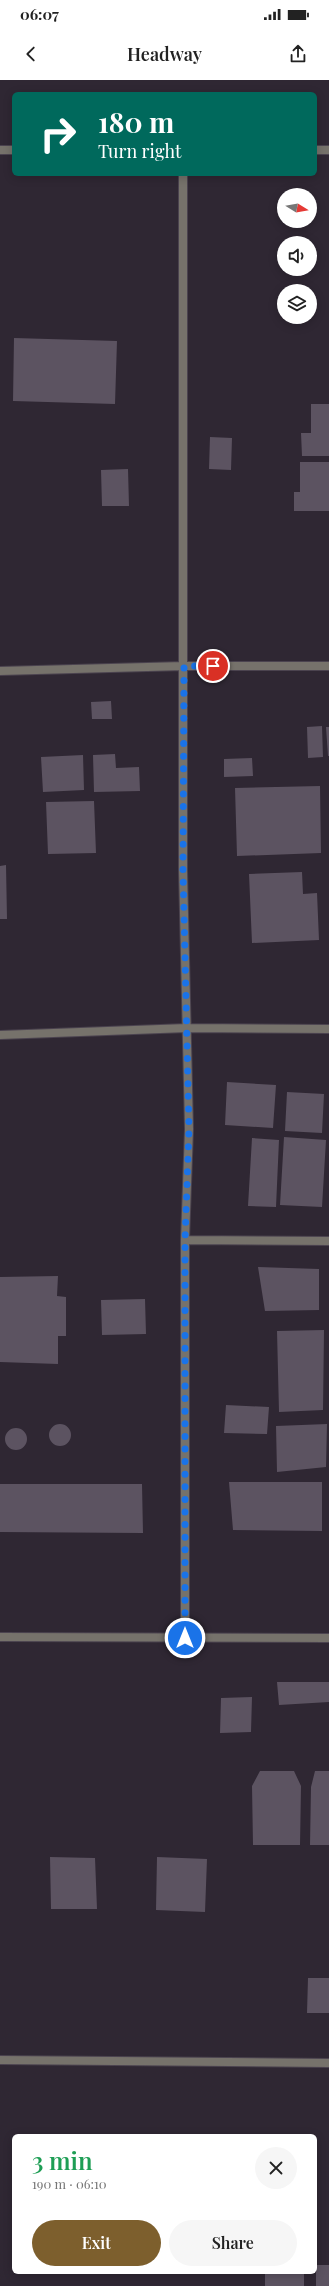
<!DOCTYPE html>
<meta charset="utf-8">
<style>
body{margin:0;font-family:"Playfair Display",serif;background:#f6f6f6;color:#222;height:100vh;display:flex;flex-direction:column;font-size:15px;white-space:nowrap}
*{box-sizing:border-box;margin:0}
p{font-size:13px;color:#767676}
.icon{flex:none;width:22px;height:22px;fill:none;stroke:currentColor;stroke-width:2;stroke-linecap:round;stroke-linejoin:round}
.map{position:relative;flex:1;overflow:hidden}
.drawer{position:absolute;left:12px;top:2054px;width:305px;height:140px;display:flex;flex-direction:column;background:#fff;border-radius:6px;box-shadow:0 2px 10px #0003}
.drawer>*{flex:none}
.guide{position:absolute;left:12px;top:12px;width:305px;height:84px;border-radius:6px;box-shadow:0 2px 10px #0003;background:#00695c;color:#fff;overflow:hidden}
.needle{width:26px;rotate:101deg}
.buttons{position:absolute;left:277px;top:108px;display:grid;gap:8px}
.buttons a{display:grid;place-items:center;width:40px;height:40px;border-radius:50%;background:#fff;box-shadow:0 2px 10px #0003;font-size:20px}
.pin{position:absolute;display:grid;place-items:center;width:34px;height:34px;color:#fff;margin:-17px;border:2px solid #fff;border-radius:50%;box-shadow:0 1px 4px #0007}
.me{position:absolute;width:44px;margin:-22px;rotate:0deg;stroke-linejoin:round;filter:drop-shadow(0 0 3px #0008)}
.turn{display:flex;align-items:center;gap:14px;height:84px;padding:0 20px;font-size:18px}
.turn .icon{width:52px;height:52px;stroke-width:2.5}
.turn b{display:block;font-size:28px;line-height:34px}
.round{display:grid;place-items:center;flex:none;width:42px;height:42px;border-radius:21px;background:#f6f6f6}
.head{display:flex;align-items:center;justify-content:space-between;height:68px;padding:0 20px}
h1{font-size:24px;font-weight:600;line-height:30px;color:#1e9e55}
.button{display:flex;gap:8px;margin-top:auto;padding:8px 20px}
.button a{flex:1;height:46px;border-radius:24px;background:#7d5f2d;color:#fff;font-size:16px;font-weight:600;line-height:46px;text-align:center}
.button a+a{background:#f6f6f6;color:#222}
.status{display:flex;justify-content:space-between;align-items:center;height:28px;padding:0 20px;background:#fff;direction:ltr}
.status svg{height:11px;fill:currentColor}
header{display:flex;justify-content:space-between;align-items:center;height:52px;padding:0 20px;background:#fff;font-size:18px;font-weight:600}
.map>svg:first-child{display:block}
.building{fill:#5c5361}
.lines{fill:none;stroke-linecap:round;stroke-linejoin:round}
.street-casing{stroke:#4b434f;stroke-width:10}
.street{stroke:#76726b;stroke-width:8}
.route{stroke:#1a73e8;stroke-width:7;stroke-dasharray:0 12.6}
</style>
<div class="status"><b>06:07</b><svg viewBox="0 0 49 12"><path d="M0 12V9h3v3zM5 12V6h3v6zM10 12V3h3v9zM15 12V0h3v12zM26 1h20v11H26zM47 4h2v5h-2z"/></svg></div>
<header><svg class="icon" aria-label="back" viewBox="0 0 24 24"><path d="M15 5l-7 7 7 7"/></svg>Headway<svg class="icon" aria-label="share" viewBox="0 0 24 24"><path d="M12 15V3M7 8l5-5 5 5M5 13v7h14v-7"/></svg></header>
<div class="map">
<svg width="329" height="2206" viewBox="0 0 329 2206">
<rect width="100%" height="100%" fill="#2f2733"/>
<path class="building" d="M14,258L117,261L115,324L13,321Z
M311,324H329V376H302L301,353H311Z
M210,357L232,358L231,390L209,389Z
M300,382H329V431H294V412H300Z
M128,389L129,426H102L101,390Z
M111,621L112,639H92L91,622Z
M322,646L323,677L308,678L307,647Z
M326,647H329V676H328Z
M115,674L116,688L139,687L140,711L94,712L93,675Z
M83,675L84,710L43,712L41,677Z
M252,678L253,696L224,697V679Z
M320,706L321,773L237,776L235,708Z
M94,721L96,773L48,774L46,722Z
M6,785L7,839H0V786Z
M302,792L303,814L317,813L319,860L252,863L249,794Z
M227,1002L276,1005L273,1048L225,1045Z
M287,1012L324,1014L322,1053L285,1051Z
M284,1057L326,1060L322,1127L280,1125Z
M252,1058L279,1060L276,1127L248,1126Z
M258,1187L319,1189V1230L265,1231Z
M58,1196L57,1216L66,1217V1256H58V1284L0,1282V1197Z
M145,1219L146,1254L102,1255L101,1220Z
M324,1250L323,1330L279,1332L277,1251Z
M226,1325L269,1327L267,1354L224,1353Z
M49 1355a11 11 0 1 1 22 0a11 11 0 1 1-22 0Z
M327,1344L326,1387L277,1392L276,1346Z
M5 1359a11 11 0 1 1 22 0a11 11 0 1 1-22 0Z
M229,1402H322V1451L233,1450Z
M0,1404H142L143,1453L0,1452Z
M277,1602H329V1622L279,1625Z
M252,1617L251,1652L220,1653L221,1618Z
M260,1691H294L301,1706L300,1765H253L252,1706Z
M315,1691H329V1765H310L311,1707Z
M50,1777L95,1778L97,1829H51Z
M157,1777L207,1779L205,1832L156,1830Z
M308,1898H329V1933H307Z
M316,2185H329V2206H316Z
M265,2192H304V2206H265Z"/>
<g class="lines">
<defs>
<path id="street" d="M0,70H14
M315,70H329
M183,94V790L189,1049L185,1160V1558
M0,591L184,586H329
M0,955L187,948L329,949
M185,1160L329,1161
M0,1557L329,1558
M0,1980L329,1983"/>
</defs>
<use href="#street" class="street-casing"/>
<use href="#street" class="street"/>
</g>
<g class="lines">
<path class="route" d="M185,1558V1160L189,1049L183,790L184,586H213"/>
</g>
</svg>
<div class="buttons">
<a><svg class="needle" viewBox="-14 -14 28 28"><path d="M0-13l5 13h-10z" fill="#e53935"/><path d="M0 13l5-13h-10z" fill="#767676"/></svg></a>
<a><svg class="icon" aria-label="sound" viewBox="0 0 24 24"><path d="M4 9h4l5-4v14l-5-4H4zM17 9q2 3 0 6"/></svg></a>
<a><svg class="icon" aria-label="layers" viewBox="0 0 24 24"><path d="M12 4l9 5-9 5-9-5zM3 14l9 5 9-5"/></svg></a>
</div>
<div class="pin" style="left:213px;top:586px;background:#d93025"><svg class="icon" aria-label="arrive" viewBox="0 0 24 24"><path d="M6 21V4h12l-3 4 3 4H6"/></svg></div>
<svg class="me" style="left:185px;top:1558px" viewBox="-20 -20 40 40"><circle r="17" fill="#1a73e8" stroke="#fff" stroke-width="3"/><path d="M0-11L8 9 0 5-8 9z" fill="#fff"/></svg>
<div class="guide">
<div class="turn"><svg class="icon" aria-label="right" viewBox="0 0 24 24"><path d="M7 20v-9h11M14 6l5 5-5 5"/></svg><div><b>180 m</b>Turn right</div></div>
</div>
<section class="drawer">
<div class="head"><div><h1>3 min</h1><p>190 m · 06:10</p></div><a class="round"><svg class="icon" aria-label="close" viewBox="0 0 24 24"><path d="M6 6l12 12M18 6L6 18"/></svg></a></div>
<div class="button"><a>Exit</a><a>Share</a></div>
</section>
</div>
